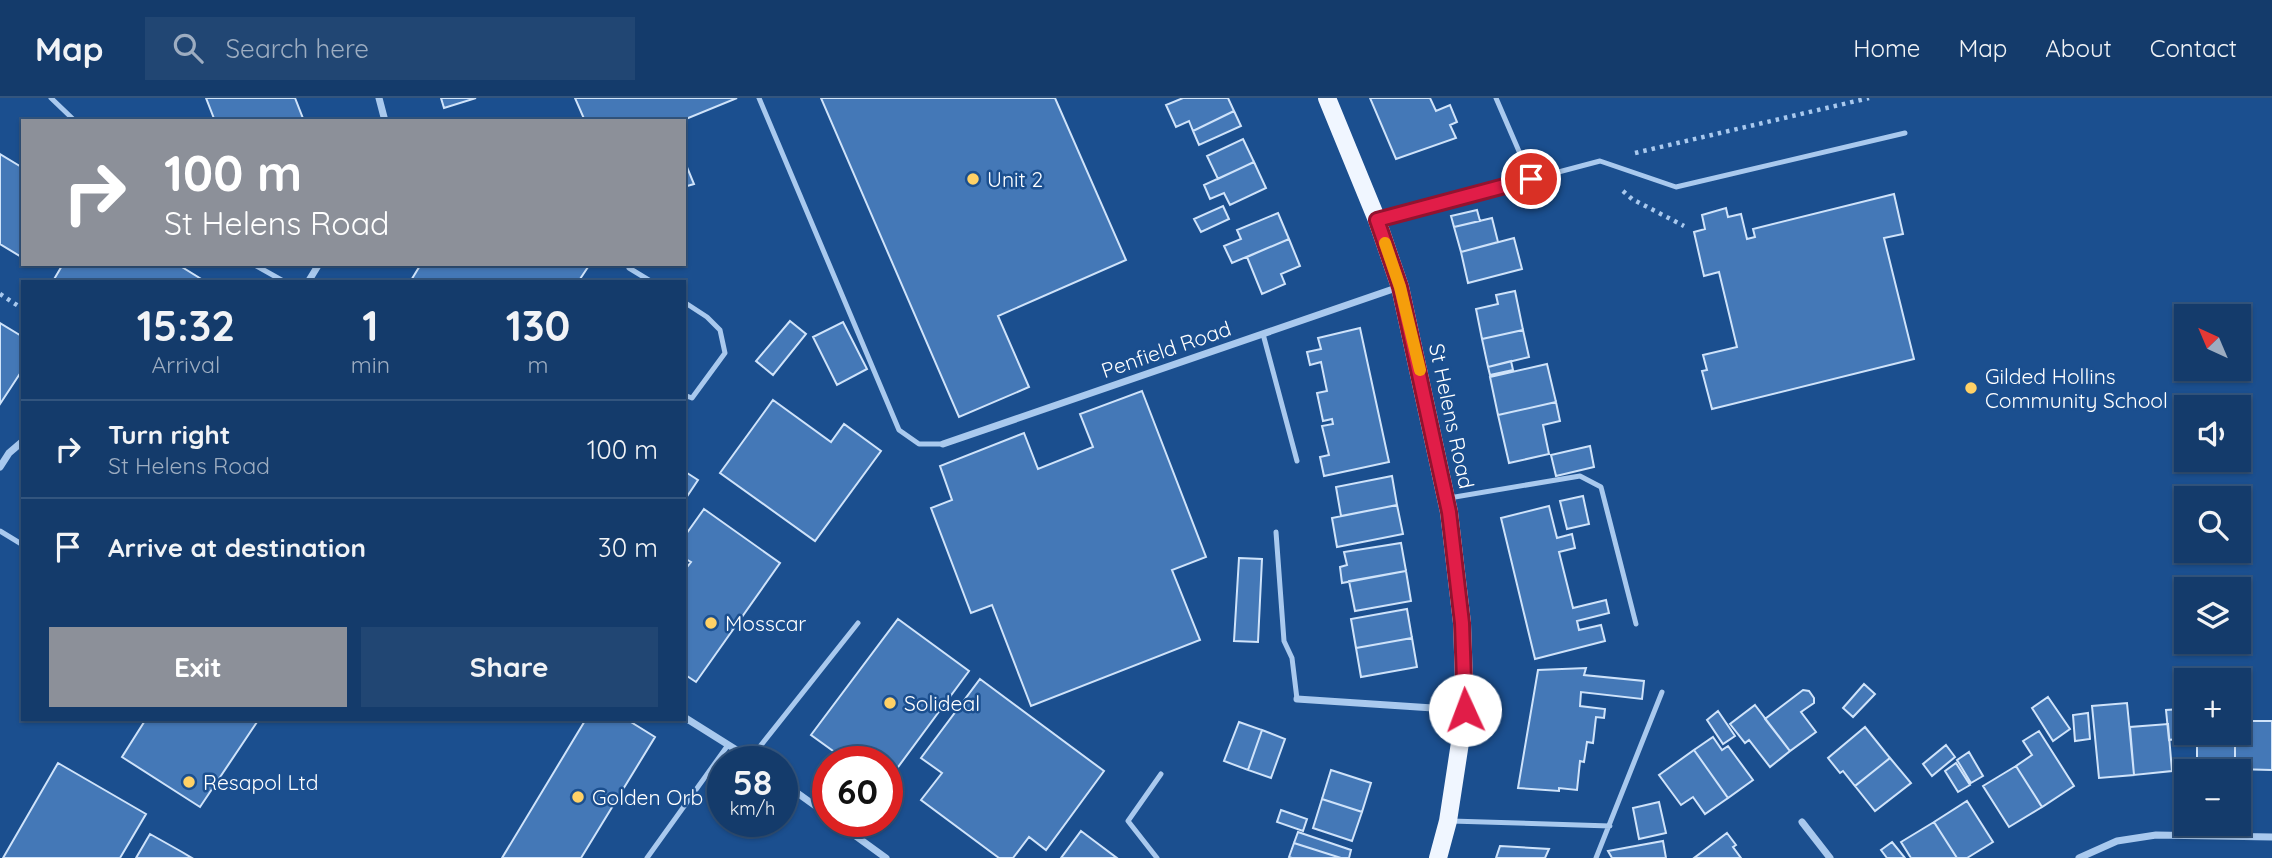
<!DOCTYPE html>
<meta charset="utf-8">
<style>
body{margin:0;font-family:Quicksand,sans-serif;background:#214673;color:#f1f3f6;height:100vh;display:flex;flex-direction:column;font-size:26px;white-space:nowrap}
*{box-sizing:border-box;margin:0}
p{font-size:23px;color:#9dadc1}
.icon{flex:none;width:38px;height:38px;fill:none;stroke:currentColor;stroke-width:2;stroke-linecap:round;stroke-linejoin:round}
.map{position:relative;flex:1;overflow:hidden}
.drawer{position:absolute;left:21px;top:182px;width:665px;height:441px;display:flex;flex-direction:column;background:#143b6b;border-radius:0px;box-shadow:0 2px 5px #0004,0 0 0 2px #33557e}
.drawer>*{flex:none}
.hud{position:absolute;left:21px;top:21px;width:665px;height:147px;border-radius:0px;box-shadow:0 2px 5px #0004,0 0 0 2px #33557e;background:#8c9099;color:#fff;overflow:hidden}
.needle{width:46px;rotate:316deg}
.controls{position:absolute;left:2174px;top:206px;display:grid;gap:14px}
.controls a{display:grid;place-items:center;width:77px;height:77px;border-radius:0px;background:#143b6b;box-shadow:0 2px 5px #0004,0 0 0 2px #33557e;font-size:35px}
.speed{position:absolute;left:707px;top:648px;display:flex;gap:14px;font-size:35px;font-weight:700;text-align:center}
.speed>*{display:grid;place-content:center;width:91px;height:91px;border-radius:50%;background:#143b6b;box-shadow:0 2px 5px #0004,0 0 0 2px #33557e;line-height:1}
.speed small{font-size:18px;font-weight:400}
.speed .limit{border:10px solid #d22;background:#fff;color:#111}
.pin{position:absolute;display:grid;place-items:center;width:60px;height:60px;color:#fff;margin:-30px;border:4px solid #fff;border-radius:50%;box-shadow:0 2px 7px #0007}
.me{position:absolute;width:77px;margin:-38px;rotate:358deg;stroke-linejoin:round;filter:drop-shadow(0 0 5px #0008)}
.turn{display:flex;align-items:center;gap:24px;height:147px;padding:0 28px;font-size:32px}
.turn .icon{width:91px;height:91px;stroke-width:2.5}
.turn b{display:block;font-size:49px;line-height:60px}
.eta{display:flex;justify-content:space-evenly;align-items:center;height:119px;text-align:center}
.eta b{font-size:42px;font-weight:800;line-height:49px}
.action{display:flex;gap:14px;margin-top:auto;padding:14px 28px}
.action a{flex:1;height:80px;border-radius:0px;background:#8c9099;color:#fff;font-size:28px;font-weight:800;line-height:80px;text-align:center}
.action a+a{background:#214673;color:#f1f3f6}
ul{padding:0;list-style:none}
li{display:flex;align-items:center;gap:21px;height:98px;padding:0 28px;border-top:2px solid #33557e}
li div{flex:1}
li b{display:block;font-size:26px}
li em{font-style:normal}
header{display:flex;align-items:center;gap:42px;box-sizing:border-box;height:98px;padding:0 35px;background:#143b6b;border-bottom:2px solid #33557e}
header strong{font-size:33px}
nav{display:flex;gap:38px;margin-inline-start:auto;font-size:24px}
.search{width:490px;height:63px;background:#214673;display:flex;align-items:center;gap:18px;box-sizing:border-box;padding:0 24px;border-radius:0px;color:#9dadc1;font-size:26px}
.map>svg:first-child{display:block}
.building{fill:#4478b7;stroke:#cfe3fa;stroke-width:2}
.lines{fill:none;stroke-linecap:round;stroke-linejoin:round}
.path{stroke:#a9c9ee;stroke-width:4.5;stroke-dasharray:3.5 5;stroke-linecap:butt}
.service{stroke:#a9c9ee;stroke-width:5}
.minor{stroke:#a9c9ee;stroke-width:7}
.primary{stroke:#f0f6ff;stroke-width:18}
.route-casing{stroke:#92132f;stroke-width:18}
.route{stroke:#e11d48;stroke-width:12}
.slow{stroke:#f59e0b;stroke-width:12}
.poi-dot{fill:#ffd166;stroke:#1b4f8f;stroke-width:2.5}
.labels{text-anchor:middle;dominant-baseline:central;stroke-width:5;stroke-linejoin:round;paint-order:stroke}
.poi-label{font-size:21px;fill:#fff;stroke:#1b4f8f;text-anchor:start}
.street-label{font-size:21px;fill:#fff;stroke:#1b4f8f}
</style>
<header>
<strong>Map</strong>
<div class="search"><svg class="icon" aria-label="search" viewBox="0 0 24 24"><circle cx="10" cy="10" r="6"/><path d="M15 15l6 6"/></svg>Search here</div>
<nav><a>Home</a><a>Map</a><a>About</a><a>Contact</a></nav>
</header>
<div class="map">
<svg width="2272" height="760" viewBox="0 0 2272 760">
<rect width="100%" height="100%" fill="#1b4f8f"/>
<path class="building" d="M206,0H295L304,23H215Z
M441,0H476L444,10Z
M575,0H737L681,23H585Z
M821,0H1055L1126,162L998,218L1029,289L959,319Z
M1183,0H1228L1234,13L1193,33L1189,23L1176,29L1166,7Z
M1370,0H1430L1436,13L1450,7L1457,24L1450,27L1456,40L1396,61Z
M1234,13L1241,28L1199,47L1193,33Z
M1243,41L1254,64L1218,81L1207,58Z
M0,56L23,70V160L0,146Z
M684,62L694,86L684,89Z
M1254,64L1266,90L1230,107L1224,95L1210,101L1204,87Z
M1894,96L1903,136L1884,140L1914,261L1712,311L1702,273L1707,272L1703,257L1737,249L1719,174L1704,178L1694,134L1705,131L1702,117L1726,110L1728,119L1741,116L1747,141L1755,139L1753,131Z
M1223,108L1229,121L1201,134L1194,121Z
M1477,112L1480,123L1454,129L1451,118Z
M1278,115L1289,141L1232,165L1224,148L1241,141L1237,132Z
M1492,120L1498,144L1461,154L1454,129Z
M1514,140L1522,171L1468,185L1461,154Z
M1289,141L1300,168L1281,176L1285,186L1262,196L1247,159Z
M63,166H177L206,184H55L53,183Z
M421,166H590L578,184H410Z
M1515,193L1523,232L1482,241L1476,211L1498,206L1496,197Z
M790,223L806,236L773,277L756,263Z
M843,224L867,271L837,287L813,239Z
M0,225L23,239V271L0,306Z
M1360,230L1389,364L1324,378L1320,359L1329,357L1322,328L1333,326L1332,321L1323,323L1317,295L1327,293L1321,264L1310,267L1307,254L1321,251L1318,240Z
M1523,232L1529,259L1488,269L1482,241Z
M1511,263L1513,272L1490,277L1488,269Z
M1547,266L1556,304L1498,317L1490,279Z
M1142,293L1206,459L1172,472L1200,542L1031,608L992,507L971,515L931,410L952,402L940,368L1024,335L1038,371L1093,349L1080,316Z
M773,302L831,344L844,326L881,353L815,443L720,375Z
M1556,304L1560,323L1543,327L1549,356L1509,365L1498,317Z
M1590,348L1594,369L1556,378L1551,357Z
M684,373L698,382L684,403Z
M1392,378L1397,407L1341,418L1336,389Z
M1583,398L1589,426L1567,431L1560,403Z
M1397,407L1403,436L1337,449L1332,420Z
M1549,408L1557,440L1572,436L1575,450L1559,454L1573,510L1606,502L1609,515L1577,523L1579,532L1601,527L1605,543L1535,561L1501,420Z
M704,411L780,465L696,584L684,576V473L691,464L684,460V439Z
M1401,445L1406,473L1342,485L1340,469L1347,467L1344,454Z
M1239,460L1262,461L1258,544L1234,543Z
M1406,473L1411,503L1355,513L1349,483Z
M1407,511L1412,540L1356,550L1351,521Z
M898,521L969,573L887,684V663H847L811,637Z
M1412,540L1417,569L1361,579L1356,550Z
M1586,570L1584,577L1644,583L1642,601L1581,594L1580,608L1605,611L1604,620L1596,619L1593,645L1587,644L1584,664L1580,663L1577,692L1559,690V693L1518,690L1538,572Z
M980,581L1104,673L1046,752L1029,739L1013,760H999L921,702L942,675L921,660Z
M1864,586L1875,596L1853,619L1843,610Z
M1803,592L1809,593L1814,600V605L1801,614L1816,634L1790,653L1765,621Z
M2180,595H2186V621L2183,622Z
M2048,599L2070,631L2053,643L2032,610Z
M2127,605L2134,677L2099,680L2092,608Z
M1755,607L1790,653L1770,669L1749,642L1745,645L1730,626Z
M2181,611L2183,640L2169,642L2166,612Z
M1718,613L1735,638L1723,646L1707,622Z
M2088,615L2090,641L2075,643L2073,617Z
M146,621H259L200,709L122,659Z
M586,621H626L655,639L581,760H502Z
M2238,623H2272V672L2235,671V635H2238Z
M1239,624L1262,632L1248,672L1224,663Z
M2168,626L2172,673L2134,677L2130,629Z
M1865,629L1890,660L1855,688L1843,673L1840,675L1828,660Z
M1262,632L1285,641L1271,680L1248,672Z
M2039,633L2074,688L2042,709L2016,668L2032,657L2023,643Z
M2197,635H2235V671H2197Z
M1713,639L1722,652L1728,648L1753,682L1728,700L1694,652Z
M1946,647L1955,659L1932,678L1923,666Z
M1694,652L1728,700L1705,716L1693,699L1681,707L1659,677Z
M1969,654L1983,678L1971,685L1957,662Z
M1890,660L1911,685L1875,713L1855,688Z
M58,665L146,716L120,760H3Z
M1956,665L1970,687L1958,694L1945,673Z
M2016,668L2042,709L2009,729L1983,688Z
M1331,672L1371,685L1362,714L1322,701Z
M1322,701L1362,714L1352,743L1313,730Z
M1967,703L1993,744L1967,760H1957L1934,724Z
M1659,704L1666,735L1639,741L1633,710Z
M1281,712L1307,721L1303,733L1277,724Z
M1934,724L1957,760H1911L1901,744Z
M1081,733L1117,760H1061Z
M1298,734L1351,752L1349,760H1341L1294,745Z
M1727,735L1736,747L1733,749L1741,760H1694Z
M150,736L182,754L192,760H136Z
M1663,743L1666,760H1612L1608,753Z
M1892,744L1905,760H1887L1881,752Z
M1294,745L1341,760H1292L1289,759Z
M1500,748L1549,751L1545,760H1496Z"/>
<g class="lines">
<path class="path" d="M1635,55L1869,0
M1623,93L1632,101L1684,128
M0,196L23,211"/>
<path class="service" d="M51,0L75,23
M759,0L899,332L919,346H943
M1496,0L1531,81
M1381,121L1600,63L1676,89L1905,35
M253,166L285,184
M629,170L652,184
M684,204L707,219L720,232L725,255L692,300L684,297
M1263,236L1297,363
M1449,400L1580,378L1601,389L1636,526
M0,433L23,447
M1276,434L1284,543L1292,560L1297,601
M750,661L858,525
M1451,723L1610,728
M647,760L728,647
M1157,760L1128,723L1161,676
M1596,760L1662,594"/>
<path class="minor" d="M379,0L385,23
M308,184L319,166
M943,346L1399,189
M0,369L9,355L23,343
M1297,601L1463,612
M684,619L754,663
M782,684L828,717
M835,723L886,760
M1802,724L1830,760
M2079,760L2117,743L2156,737L2272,739"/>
<path class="primary" d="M1327,0L1377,122L1400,189L1449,414L1462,525L1465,612L1448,723L1438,760"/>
</g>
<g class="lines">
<defs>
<path id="route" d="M1465,612L1462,525L1449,414L1400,189L1377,122L1531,81"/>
</defs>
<use href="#route" class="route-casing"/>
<use href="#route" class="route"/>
<path class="slow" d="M1385,145L1400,189L1420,272"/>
</g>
<g class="poi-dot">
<circle cx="973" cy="81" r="7"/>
<circle cx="1971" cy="290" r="7"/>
<circle cx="711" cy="525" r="7"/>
<circle cx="890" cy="605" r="7"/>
<circle cx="189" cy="684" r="7"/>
<circle cx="578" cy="699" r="7"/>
</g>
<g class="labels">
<g class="poi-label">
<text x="987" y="81">Unit 2</text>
<text x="1985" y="278">Gilded Hollins<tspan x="1985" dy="24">Community School</tspan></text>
<text x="725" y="525">Mosscar</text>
<text x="904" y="605">Solideal</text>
<text x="203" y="684">Resapol Ltd</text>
<text x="592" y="699">Golden Orb</text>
</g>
<g class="street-label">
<text transform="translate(1166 251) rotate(-19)">Penfield Road</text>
<text transform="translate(1452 318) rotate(78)">St Helens Road</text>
</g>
</g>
</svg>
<div class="controls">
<a><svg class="needle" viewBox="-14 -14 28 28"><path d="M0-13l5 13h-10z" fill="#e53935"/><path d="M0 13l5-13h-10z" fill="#9dadc1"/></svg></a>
<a><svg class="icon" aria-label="sound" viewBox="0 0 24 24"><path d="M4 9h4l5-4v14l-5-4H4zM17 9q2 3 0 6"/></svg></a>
<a><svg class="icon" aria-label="search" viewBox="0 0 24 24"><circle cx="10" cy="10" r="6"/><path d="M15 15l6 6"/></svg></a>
<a><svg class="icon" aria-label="layers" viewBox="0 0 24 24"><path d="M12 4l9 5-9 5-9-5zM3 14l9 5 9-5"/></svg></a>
<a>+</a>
<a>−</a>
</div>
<div class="speed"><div>58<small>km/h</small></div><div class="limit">60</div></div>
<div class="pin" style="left:1531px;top:81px;background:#d93025"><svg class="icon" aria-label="arrive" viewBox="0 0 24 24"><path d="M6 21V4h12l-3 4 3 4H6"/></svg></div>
<svg class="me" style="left:1465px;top:612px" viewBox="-20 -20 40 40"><circle r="19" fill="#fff"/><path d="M0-13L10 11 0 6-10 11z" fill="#e11d48"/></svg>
<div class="hud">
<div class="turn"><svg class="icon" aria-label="right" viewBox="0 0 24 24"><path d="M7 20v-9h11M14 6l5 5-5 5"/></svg><div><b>100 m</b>St Helens Road</div></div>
</div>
<section class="drawer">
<div class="eta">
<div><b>15:32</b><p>Arrival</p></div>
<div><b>1</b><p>min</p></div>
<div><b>130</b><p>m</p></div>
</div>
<ul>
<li><svg class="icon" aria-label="right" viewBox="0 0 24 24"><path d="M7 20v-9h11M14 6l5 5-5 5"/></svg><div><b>Turn right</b><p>St Helens Road</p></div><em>100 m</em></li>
<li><svg class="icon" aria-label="arrive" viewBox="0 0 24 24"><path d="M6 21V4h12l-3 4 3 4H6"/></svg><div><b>Arrive at destination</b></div><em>30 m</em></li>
</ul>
<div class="action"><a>Exit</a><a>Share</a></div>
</section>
</div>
